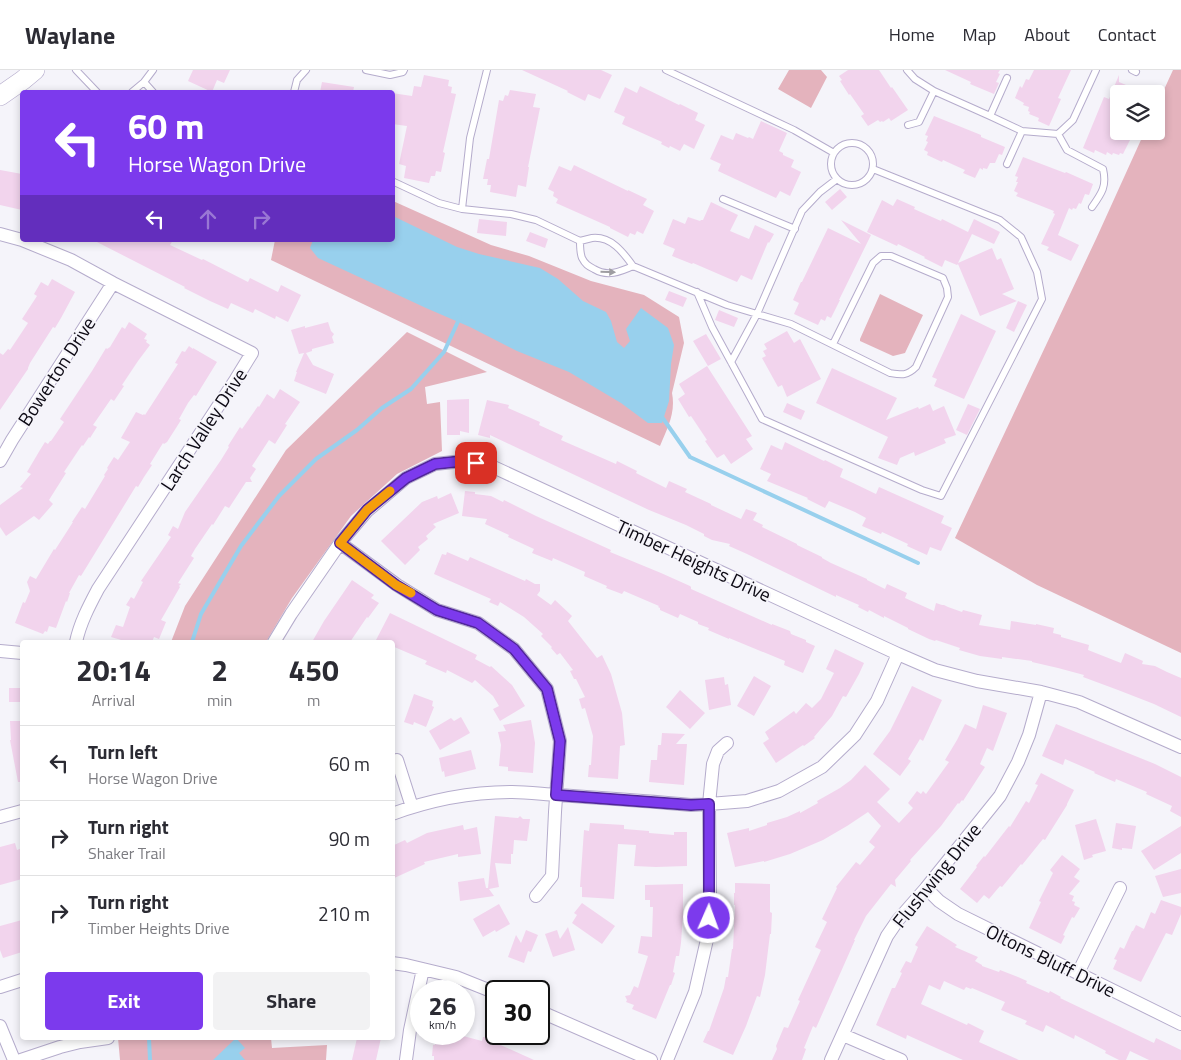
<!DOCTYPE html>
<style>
body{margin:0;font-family:"Titillium Web",sans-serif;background:#f2f2f3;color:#2b2b33;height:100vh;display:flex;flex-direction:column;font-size:19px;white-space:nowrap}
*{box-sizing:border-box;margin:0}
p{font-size:16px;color:#7c7c81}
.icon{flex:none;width:28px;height:28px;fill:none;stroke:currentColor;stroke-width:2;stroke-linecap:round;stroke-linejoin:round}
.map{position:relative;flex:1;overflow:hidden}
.side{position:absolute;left:20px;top:570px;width:375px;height:400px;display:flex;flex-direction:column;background:#fff;border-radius:5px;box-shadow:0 2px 8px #0003}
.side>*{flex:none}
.guide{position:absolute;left:20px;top:20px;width:375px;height:152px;border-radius:5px;box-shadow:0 2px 8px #0003;background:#7c3aed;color:#fff;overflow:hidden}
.controls{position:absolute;left:1110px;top:15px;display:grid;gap:10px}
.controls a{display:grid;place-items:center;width:55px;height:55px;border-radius:5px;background:#fff;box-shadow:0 2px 8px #0003;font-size:25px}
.speed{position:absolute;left:410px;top:910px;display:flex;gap:10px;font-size:25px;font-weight:700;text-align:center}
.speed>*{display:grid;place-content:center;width:65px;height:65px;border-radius:50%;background:#fff;box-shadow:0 2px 8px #0003;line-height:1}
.speed small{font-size:12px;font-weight:400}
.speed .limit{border:2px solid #111;border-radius:8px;background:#fff;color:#111}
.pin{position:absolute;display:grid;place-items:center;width:42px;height:42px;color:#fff;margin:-21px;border-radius:10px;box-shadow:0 2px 8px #0006}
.me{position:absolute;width:55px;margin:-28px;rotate:2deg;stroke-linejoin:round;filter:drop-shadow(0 0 4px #0008)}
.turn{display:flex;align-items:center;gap:18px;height:105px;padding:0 25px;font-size:22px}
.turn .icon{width:65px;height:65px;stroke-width:2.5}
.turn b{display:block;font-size:35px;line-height:42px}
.lanes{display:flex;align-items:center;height:48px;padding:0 25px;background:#0003;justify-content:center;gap:25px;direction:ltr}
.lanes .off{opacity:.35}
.eta{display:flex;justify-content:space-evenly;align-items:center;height:85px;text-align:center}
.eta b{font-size:30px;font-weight:700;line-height:35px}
.primary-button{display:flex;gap:10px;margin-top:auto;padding:10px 25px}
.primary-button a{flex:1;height:58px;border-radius:5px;background:#7c3aed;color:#fff;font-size:20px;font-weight:700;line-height:58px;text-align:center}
.primary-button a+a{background:#f2f2f3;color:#2b2b33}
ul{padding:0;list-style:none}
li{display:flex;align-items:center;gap:15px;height:75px;padding:0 25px;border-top:1px solid #e1e1e2}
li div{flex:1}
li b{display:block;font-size:19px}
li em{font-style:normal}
header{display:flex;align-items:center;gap:30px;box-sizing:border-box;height:70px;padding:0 25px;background:#fff;border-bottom:1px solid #e1e1e2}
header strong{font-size:24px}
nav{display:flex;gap:28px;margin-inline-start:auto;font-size:18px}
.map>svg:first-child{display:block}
.green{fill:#e4b3bd}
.water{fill:#98d0ed}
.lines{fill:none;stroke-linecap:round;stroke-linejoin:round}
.stream{stroke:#98d0ed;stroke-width:4}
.building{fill:#f2d4ed}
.lane-casing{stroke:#b5accc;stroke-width:8}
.street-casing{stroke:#b5accc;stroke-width:14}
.secondary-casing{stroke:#b5accc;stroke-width:20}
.lane{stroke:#fff;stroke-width:6}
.street{stroke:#fff;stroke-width:12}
.secondary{stroke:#fff;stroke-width:19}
.oneway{fill:#9e9da1}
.route-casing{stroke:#51269a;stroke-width:12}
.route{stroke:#7c3aed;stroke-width:9}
.slow{stroke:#f59e0b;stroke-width:9}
.labels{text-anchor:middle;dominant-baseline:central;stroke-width:4;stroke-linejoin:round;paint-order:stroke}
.street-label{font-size:19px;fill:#0d0a14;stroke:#f5f4fa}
</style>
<header>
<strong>Waylane</strong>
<nav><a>Home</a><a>Map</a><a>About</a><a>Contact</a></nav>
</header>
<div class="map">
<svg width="1181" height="990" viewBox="0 0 1181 990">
<rect width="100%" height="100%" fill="#f5f4fa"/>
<path class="green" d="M789,0H821L827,7L811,38L778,19Z
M1173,0H1181V583L1037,515L955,468L1096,169L1145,61H1156V37Z
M393,131L491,175L529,186L591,211L644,225L679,247L684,273L672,323C676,343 667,359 660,376L271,190L275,170H392Z
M880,224L923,245L905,283L893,286L860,271V269Z
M407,262L487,302L425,317L427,334L440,332L442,381L397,404L351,446L292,528L266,572H171L185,536L286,380Z
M118,968H271L272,978L327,975L326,990H120Z"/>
<path class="water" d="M393,146L457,177L479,184L540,198L558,209L583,231L606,242L611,251L617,272L624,278L630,271L626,259L641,238L668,258L674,275L671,294L669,331L662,353H648L621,333L569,302L517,281L470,257L426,238L318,188L310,178L313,170H392Z
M236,968L245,978L239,983L245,990H213Z"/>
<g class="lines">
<path class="stream" d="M662,347L690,387L918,493
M192,572L201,544L241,476L279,426L316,389L357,360L382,338L411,319L444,282L460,247
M149,968L150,990"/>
</g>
<path class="building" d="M193,0H230L224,13L217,10L212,22L188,11Z
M522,0H601L612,5L600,29L588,24L585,31L567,22L568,21Z
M848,0H879L891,18L892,17L908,40L891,51L889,48L883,52L882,51L880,52L878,50L868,56L861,46L864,44L850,24L849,25L840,11L842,10L839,6Z
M945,0H1000L998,3L1000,4L996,12L999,13L994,24L970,14L971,12Z
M1034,0H1071L1058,28L1061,29L1049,56L1038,51L1039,48L1029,44L1030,42L1028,41L1029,37L1023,35L1024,33L1015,28L1020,16L1022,18L1026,9L1029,10Z
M424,5L449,10L448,16L452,17L451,23L456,24L443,82L445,83L441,102L436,101L435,106H431L429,113L404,108L406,96L399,94L407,56L392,54V23L412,26L414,16L421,17Z
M1119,5V12L1147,24H1119V61H1130L1128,66L1131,68L1123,84L1120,83L1119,85L1113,83L1112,85L1107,82L1106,85L1095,80L1094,83L1083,78L1104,27L1109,29Z
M322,12L354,17L353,22H320Z
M640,16L679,35L680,34L698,43L695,50L705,55L694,79L684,74L680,81L670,76L669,78L661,74L662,72L622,54L625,47L614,42L625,17L637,23Z
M510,20L536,24L533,37L540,38L528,97H529L526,117L518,115L516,127L490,122L491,115H487L488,109H483L487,89H489L499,30L503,31L505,25L508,26Z
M934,46L981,65V67L1005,77L1002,85L999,84L995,93H990L987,99L983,98V100L980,98L975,108L963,103L965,100L943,90L942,92L927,85L928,82L924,80L928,72L926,71L928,66L925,65Z
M761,51L787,63L779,81L783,83V85L794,90L791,97L801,102L790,126L780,121L776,128L718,101L721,94L710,89L721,65L733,70L736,63L748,68L749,67L753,69Z
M1023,87L1065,103L1066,102L1093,114L1089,125L1085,124L1081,134L1079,133L1076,139L1073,138L1072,140L1069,138L1058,165L1079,175L1071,191L1047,180L1049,177L1041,174L1055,144L1053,143L1054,141L1016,126L1018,123L1014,121L1018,112H1016L1018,107L1015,106Z
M574,95L628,121V120L647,129L643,135L654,141L643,164L637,161L635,165L630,163L628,167L610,158V157L556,133L558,129L553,126L554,122L548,119L559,96L571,101Z
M0,100L22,104V140L0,135Z
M840,119L847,127L832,140L825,132Z
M897,129L915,137L914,139L941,151L942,149L968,162L974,149L1000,162L994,174L972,164L958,193L992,178L997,190L1001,188L1014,219L1002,224L1017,231L980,246L958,194L957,195L945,190L942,197L924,188L925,187L898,174L897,176L867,162L882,130L893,136Z
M711,132L738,145L730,161L749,169L755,155L774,164L769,173L768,172L752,210L741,205L737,212L693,193L692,194L672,186L675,179L663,174L673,149L685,154L688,147L700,151L701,150H703Z
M479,149L507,152L506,166L477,163Z
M841,150L871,165L839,230H840L831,248L827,246L825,251L821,249L818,255L794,244L799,233L793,230L801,212H802L828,158L861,174Z
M530,162L548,169L545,178L526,171Z
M93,170H173L170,175L202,190L203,189L248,212L250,208L278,222L281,215L301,225L288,252L276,246L275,249L255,239L253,243L231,233L228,239L210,231L184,218L185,217Z
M52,209L75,222L61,248L55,258L53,257L30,293L28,298V299L0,340V283L3,285L8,279L10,280L28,253L22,249L37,226L34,224L41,212L48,216Z
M669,221L687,228L683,237L665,230Z
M1018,231L1027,235L1014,262L1006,258Z
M719,240L738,248L734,257L715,250Z
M961,244L996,261L964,329L934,316L937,309L932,307Z
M129,252L147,264L144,269L147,270L146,272L150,275L138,291L122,315L124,316L114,331L111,329L93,355L97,357L90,368L89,367L83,376L82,375L64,402L66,403L49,430L53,434L39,450L34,446L6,466L0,457V435L23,418L20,417L31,404L27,402L40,380L45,372L48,374L50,371H51L64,352L60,349L92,301L106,278L107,279L110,277L122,257L125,259Z
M328,252L331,261L334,264L332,267L334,273L312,279V281L306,283L313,295L334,304L326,324L294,311L297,302H296L304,283L299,284L291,260L305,256V258Z
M787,261L794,273L800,269L821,309L787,327L782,315L778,317L762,288L766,286L763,281L767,279L764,274Z
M706,264L721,289L708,296L693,271Z
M189,276L193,279V278L217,292L196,326L194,325L188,333L179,349L181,350L176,358L167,372L164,374L163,373L150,394L152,395L144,407L138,417L136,416L81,506L79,505L69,523H70L67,532L66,531L56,558L49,556L47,562L45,561L43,564L15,553L23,532L25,533L30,521L27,512L30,506L36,509L54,479L55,480L73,452H72L82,437L85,439L105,406L104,405L108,399L107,398L114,387L118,390L130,372L121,368L136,342L143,345L144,344L145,345L178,294L175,293L182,281L185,282Z
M707,296L752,366L746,369L753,379L731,394L724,384L717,388L705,371L707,370L691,346L689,347L678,329L685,324L679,314Z
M832,298L897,328L886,350L918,337L919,339L930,334L933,341L944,336L956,365L944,369L946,373L915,386L914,382L900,388L897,395L878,388L888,367L816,333Z
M280,319L300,332L285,354L287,355L275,374L269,370L252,396L256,399L250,408L252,412H246L229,438L225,436L213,455L212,454L195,479L191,486L194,488L178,513L181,514L179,516L180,517L161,550L166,552L159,569L154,567L152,572H128L111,567L116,555L123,557L130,537L126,535L131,527L134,529L143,512L141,511L171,467L168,465L173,456L178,459L185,442L221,390L229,377L228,376L240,357L242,359L258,336L259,337L267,324L274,329Z
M469,329V363L460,361V365H447V330Z
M487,330L509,335L508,338L540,352L539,355L563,366L561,370L616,394L617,391L637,401L636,403L666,418L669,411L687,419L685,422L711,434V435L741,449L746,439L757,443L753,450L763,455L762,457L797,474V475L822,487V488L831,493L867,509V510L885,519L887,514L907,523L905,528L934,541L936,533L942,535H944L948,537L962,542L963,540L982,545L979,555L1010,560L1011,551L1036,555V554L1054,558L1053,563L1061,565V567L1089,575L1088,580L1121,593L1125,583L1143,591L1142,594L1155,596L1167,602L1181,608V647L1154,634L1118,620L1083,607L1084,605L1058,598L1032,592V591L1002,587V589L980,586L959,580L960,578L936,570L935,571L929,569L908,559V558L884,546V548L869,540L868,542L858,537L859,535L836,525V527L747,484L729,476L730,474L712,470L704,466V464L686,455L649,440L490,365V368L478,365Z
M787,333L805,341L801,350L783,342Z
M968,334L980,339L967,365L956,360Z
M785,372L824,391L825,390L843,399L840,407L851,412L876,424L879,417L944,446L941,453L952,458L941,481L930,477L927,485L907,476L908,474L882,462L881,464L862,456L866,448L855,442L829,431L825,438L807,429L808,428L767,411L771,404L760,399L771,375L782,380Z
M465,421L475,422V424L491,426L503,432L504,430L536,446L611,480L610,482L661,503L690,516L691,517V519L772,555V554L790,561L791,564L806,570V572L815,576L803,603L784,595L785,591L729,568V569L708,560L709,558L698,554V552L680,544L678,548L660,540V538L658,537L659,536L624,521L622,524L606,518L607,516L584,506L585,502L553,488L552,491L532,483L534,479L508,467L509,465L485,454L487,449L462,446Z
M451,423L459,443L433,454L436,457L426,466L428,469L418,477L420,480L405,495L381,471L422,432L437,426L438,429Z
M447,482L468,491L470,487L525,511L526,509L535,514H540V521L537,525L551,535L555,530L572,546L568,551L597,588L602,585L611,604L622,643L625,675L620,676L618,709L588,707L589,695H591L593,666L585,638L582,639L579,629L585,627L576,609H574L570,601L573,600L560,583L557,585L551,578L552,577L541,566L543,564L524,547L500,532L498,536L489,532L491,529L434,504L442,484L446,485Z
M352,510L374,525L371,528L379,533L368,548L367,547L350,572H312L324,551Z
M390,543L477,585L475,589L490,597L491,596L512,615L525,636L500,651L493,639L499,636L493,626L475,610L472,613L447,600L446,603L425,594L427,591L392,576V572H375Z
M835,579L864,593L859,604L846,627L843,626L832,646L814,667L815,668L804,676L803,675L776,693L763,673L769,669L765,662L794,641L796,644L806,633L812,638L821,629L834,603L826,599Z
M754,606L771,616L754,646L737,636Z
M724,607L725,615L728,614L731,635L709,640L705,610Z
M912,616L942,630L923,671L920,669L908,689L911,691L900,706L873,684L890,661L899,643Z
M9,618H22V632H9Z
M680,620L705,643L690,659L666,637Z
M414,624L433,631L432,636L434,637L426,657L414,652L413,655L404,652Z
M983,635L1007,643L993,681L987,678L980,694L985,697L963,731L962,730L959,734L958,733L941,756L910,790L911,791L895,810L896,817L891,814L866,846L854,870H855L816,958L813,956L804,978L806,979L802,990H772L777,979L776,976L784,957L788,958L800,931L798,930L821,880L815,877L827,852L822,849L837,818L836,817L856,792L860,795L875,777L869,772L881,756L868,742L847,756L823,770L790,784L764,792V791L735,797L727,763L749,758V761L767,755V753L787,747L800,741V743L818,733L817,731L840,718L851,710L865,695L890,719L877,732L899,753L913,738L908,733L917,721L921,724L923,721L926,724L949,692L945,690L957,670L965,654L976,659Z
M461,647L470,663L440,680L429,661L451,648L454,651Z
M531,650L535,673L533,703L508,701V697L499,696L501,675L498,662L506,661L503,655Z
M10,651H22V712H18L10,670H11Z
M1056,654L1155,694L1181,707V747L1170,741L1172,736L1146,724L1147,722L1116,709L1115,712L1094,703L1095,702L1065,689L1063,695L1042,686Z
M662,663L685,664L676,674H687L684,715L649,712L651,690H657L658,675H661Z
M471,680L476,699L445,707L444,701L442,702L439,688Z
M1041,703L1074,720L1067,734V735L1045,770L1043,769L1022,795L1021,794L1002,817L1000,816L989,829L984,825L977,833L960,819L977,797L976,796L984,786L985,787L1009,756L1010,757L1026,731L1029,733L1038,715L1035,714Z
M495,746L518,748L520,746L523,749H530L527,771L514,770L513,784H511V794L495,793L499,817L489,819L494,826L460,831L458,812L484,808L486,818H488Z
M1096,749L1106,781L1095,784L1092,785L1093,787L1084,790L1075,755Z
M590,753L624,755V759L649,761V763L674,765V762H687V796L656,797L634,796L636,775L618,774L614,829L582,827V817H580L584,760L589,761Z
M1116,753L1136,756L1132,779L1122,778V780L1112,778Z
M463,755L464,760L477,757L481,784L458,787V784L424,792L425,794L392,809V776L405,770L407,773L427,763Z
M1181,756V783L1154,800L1141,781Z
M15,773L17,780L22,778V809L0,815V777Z
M1062,785L1080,799L1074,807L1080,811L1069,824L1074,826L1072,831L1075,832L1074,835L1080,838L1074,848L1072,847L1063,865L1065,866L1061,874L1029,858L1041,832L1039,831L1053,803L1050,800Z
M1181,799V823L1163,827L1155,806Z
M735,813L770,814V842L772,843L771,864H770L765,905L760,927L757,926L746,956L733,985L703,972L708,961H709L724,918L726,907H728L732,879H733L735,835H734V823H735Z
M683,814V844L681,873L679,886H676L673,902L675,903L671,915H670L656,949L632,939L634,935L626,932L627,930L625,926L630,925L634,916L638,918L648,886L638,883L641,866L652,867L653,837H650V830H645V815Z
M1161,830L1181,837V844L1172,865L1166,863L1141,912L1115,900L1113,899L1117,890L1114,889L1120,877L1124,879L1132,861H1133L1136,855L1144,859L1151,842L1155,844Z
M582,833L615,856L602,874L572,853L577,845L574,843Z
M499,834L510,854L496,862L495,860L483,867L473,849Z
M22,850V882L3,888L0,880V856Z
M927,856L957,875L955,877L978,887L975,891L982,895V896L999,902L1000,900L1018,907L1027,911L1026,913L1049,923L1050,921L1061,927L1060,928L1154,973L1156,968L1181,980V990H1149L1130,981L1126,990H1119L1105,983L1106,981L1075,965L1074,969L1046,955L1043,962L1025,954L1027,951L1001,940L1005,932L972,918L971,919L966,917L964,920L944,911L940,920L929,915L921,934L967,955L968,953L984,961L979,972L1019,990H963L907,965L906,969L876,955L892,918H895L902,903L900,902L906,891L911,893L918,877L915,875Z
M568,857L575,880L553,887L545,864L557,860L560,869Z
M526,860L538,865L531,882L528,881L524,893L508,887L516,865L521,873Z
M437,964L463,966L482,971L483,967L495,969L494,972L534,990H434V986H432L433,975H435Z
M357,968H381L376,990H352Z"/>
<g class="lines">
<defs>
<path id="lane" d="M76,0L97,22
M366,0L390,5L403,2L404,0
M666,0L794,60L834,83
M907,0L915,9L934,21L990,46L1022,61L1058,64L1073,50L1096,0
M1132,0L1136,2
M144,12L153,22
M132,22L144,12L153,0
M294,22L297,10L306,0
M990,46L1007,8
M908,55L919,52L934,21
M1058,64L1067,80L1103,99C1107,116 1102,123 1092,137
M831 94a21 21 0 1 1 42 0a21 21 0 1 1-42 0Z
M1007,94L1022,61
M392,111L439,133L462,139L511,144L536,150L580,171C584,170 588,169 592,168C611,166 623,182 633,196C620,202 607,207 594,199C588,196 585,194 582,188C580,183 580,177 580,171
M723,129L795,159
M462,139L470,68L487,0
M633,196L727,235L757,244L802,141L820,122L837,109
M697,222L712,257L762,349L922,420L941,426L1042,229L1037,202L1021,167L1000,150L873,99
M731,292L757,244L791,254L890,303C902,305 907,306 916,297L948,227L947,218L943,208L891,186H881L873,193L833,274"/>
<path id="street" d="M0,164L22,170L71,190L113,213L252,283L236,309L98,519C89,536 80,553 76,572
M0,391L12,370L113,213
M340,473L397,515L437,540L478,553L514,579L547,619L560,671L555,742L552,806L536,826
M274,572L291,544L340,473L367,441L406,408L435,394L463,391L489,395L898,584L935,600L977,611L1041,622L1079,632L1181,677
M0,581L22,583
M397,690L412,737
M392,744C430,730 472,722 512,722C527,722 542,724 558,725C602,728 647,731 691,735L709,734L747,731L779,721L822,697L855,665L877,631L898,584
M0,747L22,741
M926,818L939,831L958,844L1181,954
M392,893L406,895L456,907L496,923
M1078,903L1120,818
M0,917L22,910
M539,941L651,990
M0,956L14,990
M843,965L901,990
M21,990L60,977L80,972L108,968
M406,990L410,960L423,899
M667,990L695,922L708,865L710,831L709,734L713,694L718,681L727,673
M831,990L887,866L898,850L926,818L1000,726L1018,692L1029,665L1041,622"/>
<path id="secondary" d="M0,26L23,10L35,0"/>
</defs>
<use href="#lane" class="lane-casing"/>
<use href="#street" class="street-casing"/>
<use href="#secondary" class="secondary-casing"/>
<use href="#lane" class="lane"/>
<use href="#street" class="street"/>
<use href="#secondary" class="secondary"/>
</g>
<defs><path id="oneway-solid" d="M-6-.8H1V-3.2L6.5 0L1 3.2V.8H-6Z" transform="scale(1.25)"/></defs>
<use class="oneway" href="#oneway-solid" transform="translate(608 202) rotate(1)"/>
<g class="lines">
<defs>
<path id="route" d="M476,393L463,391L435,394L406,408L367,440L340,473L396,515L437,540L478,553L514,579L547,619L560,671L556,725L691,735L709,734V848"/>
</defs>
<use href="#route" class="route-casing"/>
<use href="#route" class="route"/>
<path class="slow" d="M390,421L367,440L340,473L396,515L411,523"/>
</g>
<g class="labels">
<g class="street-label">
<text transform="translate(56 301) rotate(-57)">Bowerton Drive</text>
<text transform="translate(203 359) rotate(-57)">Larch Valley Drive</text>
<text transform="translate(694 490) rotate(25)">Timber Heights Drive</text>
<text transform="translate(936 805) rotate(-51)">Flushwing Drive</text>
<text transform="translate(1051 890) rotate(26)">Oltons Bluff Drive</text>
</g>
</g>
</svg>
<div class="controls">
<a><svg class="icon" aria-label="layers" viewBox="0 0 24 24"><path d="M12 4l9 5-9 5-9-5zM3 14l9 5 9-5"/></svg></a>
</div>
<div class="speed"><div>26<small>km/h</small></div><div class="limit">30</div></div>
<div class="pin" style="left:476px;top:393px;background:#d93025"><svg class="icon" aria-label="arrive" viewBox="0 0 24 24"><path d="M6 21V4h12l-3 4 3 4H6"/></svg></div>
<svg class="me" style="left:709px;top:848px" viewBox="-20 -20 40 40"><circle r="17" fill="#7c3aed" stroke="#fff" stroke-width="3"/><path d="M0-11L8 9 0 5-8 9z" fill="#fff"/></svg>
<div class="guide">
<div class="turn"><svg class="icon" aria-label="left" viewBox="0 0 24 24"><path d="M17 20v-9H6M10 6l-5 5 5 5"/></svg><div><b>60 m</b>Horse Wagon Drive</div></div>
<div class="lanes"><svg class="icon" aria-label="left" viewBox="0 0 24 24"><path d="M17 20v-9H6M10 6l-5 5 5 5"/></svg><svg class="icon off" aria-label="ahead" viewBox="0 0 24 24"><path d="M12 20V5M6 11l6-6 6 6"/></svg><svg class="icon off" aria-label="right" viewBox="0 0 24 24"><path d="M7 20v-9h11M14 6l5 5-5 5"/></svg></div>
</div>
<section class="side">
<div class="eta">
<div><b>20:14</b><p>Arrival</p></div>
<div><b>2</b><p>min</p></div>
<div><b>450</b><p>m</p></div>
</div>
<ul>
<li><svg class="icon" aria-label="left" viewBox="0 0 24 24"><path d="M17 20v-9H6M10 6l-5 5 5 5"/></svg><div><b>Turn left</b><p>Horse Wagon Drive</p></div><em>60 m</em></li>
<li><svg class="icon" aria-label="right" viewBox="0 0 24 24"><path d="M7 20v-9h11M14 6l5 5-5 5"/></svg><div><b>Turn right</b><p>Shaker Trail</p></div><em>90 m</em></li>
<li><svg class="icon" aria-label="right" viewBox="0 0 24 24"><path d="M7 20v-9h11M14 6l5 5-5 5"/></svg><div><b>Turn right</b><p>Timber Heights Drive</p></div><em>210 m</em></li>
</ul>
<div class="primary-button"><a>Exit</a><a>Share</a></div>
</section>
</div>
